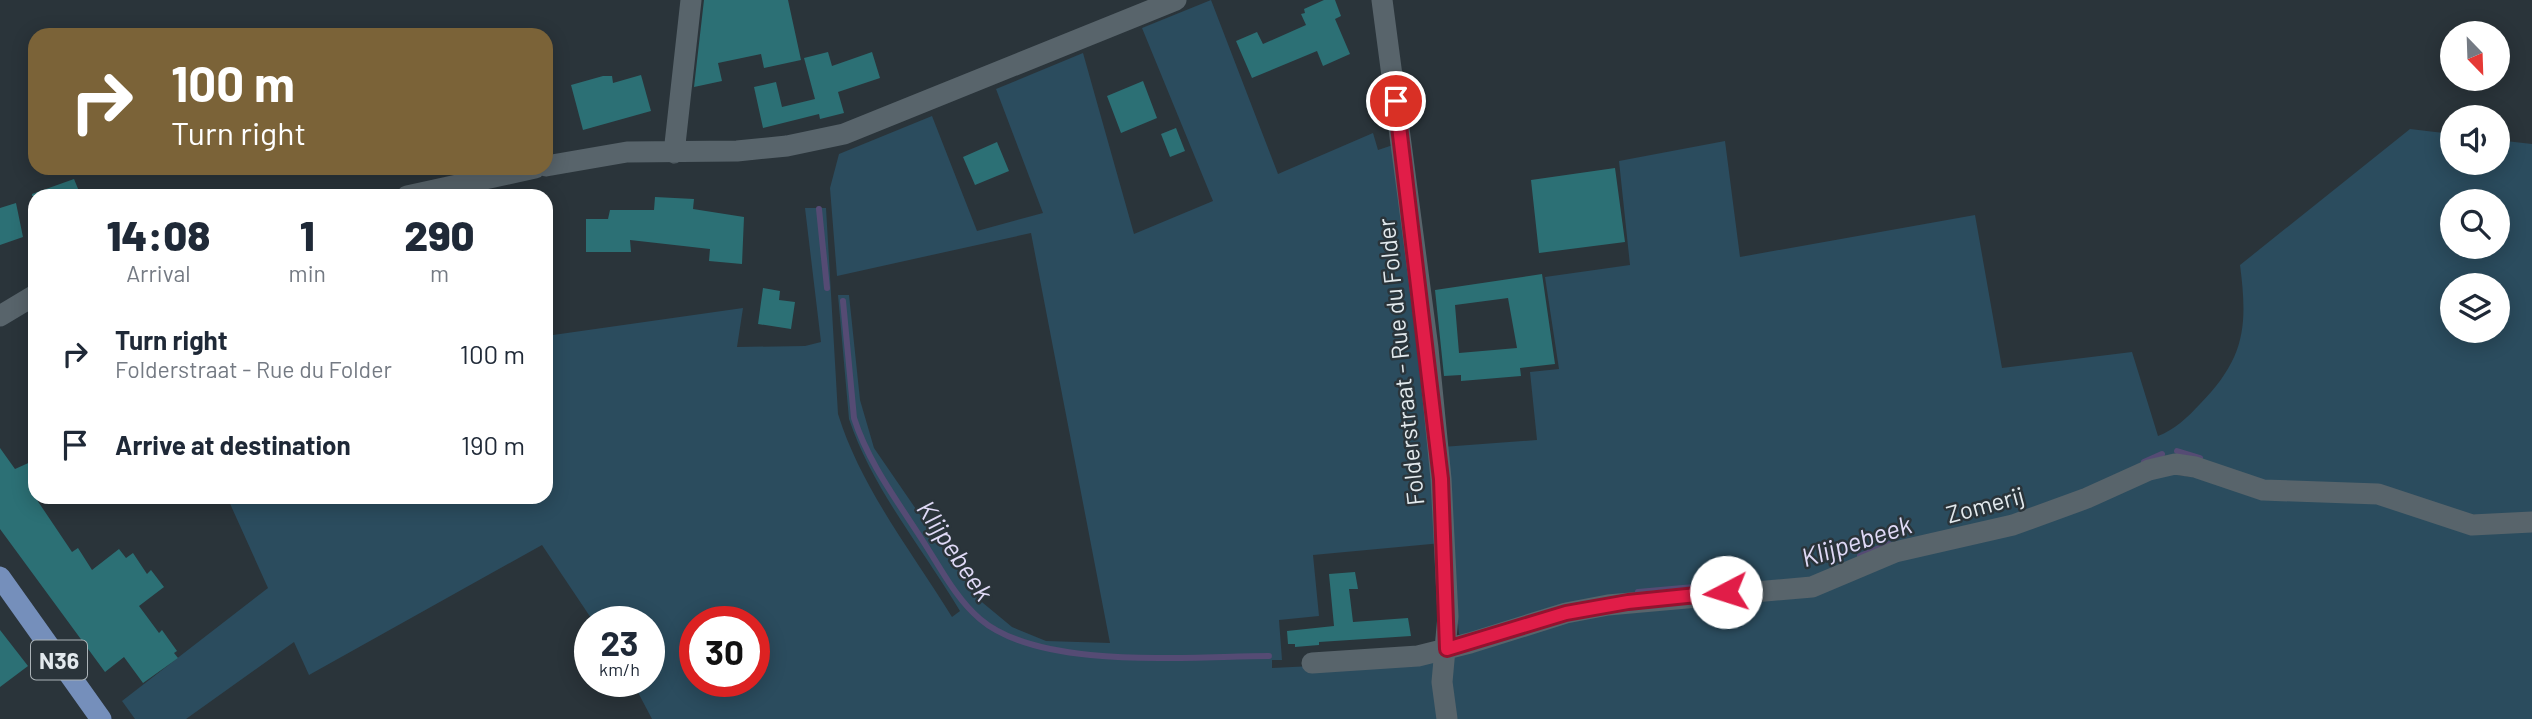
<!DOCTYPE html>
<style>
body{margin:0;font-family:Barlow,sans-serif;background:#f6f6f7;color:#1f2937;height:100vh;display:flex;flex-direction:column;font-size:26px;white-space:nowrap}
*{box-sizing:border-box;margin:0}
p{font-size:23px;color:#747a83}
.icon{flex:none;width:38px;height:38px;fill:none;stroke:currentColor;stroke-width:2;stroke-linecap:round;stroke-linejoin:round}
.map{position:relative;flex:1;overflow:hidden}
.panel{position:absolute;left:28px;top:189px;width:525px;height:315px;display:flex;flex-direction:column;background:#fff;border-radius:21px;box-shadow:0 4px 18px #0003}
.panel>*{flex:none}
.top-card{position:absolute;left:28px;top:28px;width:525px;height:147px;border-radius:21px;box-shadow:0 4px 18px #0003;background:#7b6338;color:#fff;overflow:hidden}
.needle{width:46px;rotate:157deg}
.fabs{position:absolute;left:2440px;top:21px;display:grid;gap:14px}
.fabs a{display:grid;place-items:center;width:70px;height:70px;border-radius:50%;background:#fff;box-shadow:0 4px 18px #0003;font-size:35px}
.speed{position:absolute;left:574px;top:606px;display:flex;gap:14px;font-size:35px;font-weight:700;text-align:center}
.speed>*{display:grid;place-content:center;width:91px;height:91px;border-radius:50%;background:#fff;box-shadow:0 4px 18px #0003;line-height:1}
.speed small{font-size:18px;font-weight:400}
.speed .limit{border:10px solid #d22;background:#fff;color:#111}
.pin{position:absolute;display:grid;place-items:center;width:60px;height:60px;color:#fff;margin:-30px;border:4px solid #fff;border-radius:50%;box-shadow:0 2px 7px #0007}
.me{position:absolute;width:77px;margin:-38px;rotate:265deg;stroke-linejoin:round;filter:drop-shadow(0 0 5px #0008)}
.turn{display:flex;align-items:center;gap:24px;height:147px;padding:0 28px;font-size:32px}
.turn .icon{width:91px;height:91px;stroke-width:2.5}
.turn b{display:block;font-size:49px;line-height:60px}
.eta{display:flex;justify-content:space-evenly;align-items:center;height:119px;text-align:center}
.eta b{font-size:42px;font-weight:800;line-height:49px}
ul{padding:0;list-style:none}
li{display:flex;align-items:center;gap:21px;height:91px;padding:0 28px}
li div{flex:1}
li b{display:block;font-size:26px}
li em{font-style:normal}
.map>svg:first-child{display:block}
.green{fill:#2b4c5e;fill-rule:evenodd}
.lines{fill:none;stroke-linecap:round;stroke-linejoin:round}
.stream{stroke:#554b74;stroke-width:6}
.building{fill:#2c7075;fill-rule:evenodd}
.minor{stroke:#58646b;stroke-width:21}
.major{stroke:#758fbb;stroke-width:21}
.route-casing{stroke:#92132f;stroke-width:18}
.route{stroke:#e11d48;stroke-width:12}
.labels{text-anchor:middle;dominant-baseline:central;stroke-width:5;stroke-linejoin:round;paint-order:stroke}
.shield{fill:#2a343a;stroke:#abb3b7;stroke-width:2}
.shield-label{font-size:23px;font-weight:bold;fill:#e2e9ed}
.street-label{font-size:24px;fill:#e2e9ed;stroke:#2a343a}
.water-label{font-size:26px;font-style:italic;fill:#e0daf7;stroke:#2a343a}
</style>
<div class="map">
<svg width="2532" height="719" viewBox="0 0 2532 719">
<rect width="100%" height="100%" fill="#2a343a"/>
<path class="green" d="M1211,0L1278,174L1373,133L1378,150L1399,143L1442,543L1313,555L1319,616L1279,620L1282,660H1272V668L1435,660L1443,719H652L632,681H649V621H593L542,545L309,675L294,642L186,719H135L122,701L268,588L227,497H546V336L743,308L737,347L805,346L821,342L805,208H826L838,414C861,488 912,552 952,617L960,611C923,549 872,488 849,419L838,295H849L860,400L874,448L977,598L1012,627L1046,641L1110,643L1031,233L837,276L830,188L839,154L932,116L977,231L1043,213L996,89L1083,53L1134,234L1213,201L1142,28ZM695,621H754V681H695Z
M2410,129L2452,134V163H2497V140L2532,144V518L2517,521L2296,489L2194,462L2117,481L1821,579L1467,638L1459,634L1442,447L1537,440L1530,372L1559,369L1545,277L1630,265L1619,161L1725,141L1740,257L1975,215L2002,368L2132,352L2158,436C2174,430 2188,417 2200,404C2245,358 2248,326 2240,265ZM2452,201H2497V247H2452ZM2452,285H2497V331H2452Z
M2157,472L2532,526V719H1451L1450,660L1460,653L1555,620L1778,596Z"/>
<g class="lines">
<path class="stream" d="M819,209L827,288
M843,301L854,418C868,462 896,499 921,538C939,565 955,598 980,619C1041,671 1190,656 1269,656
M2177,451L2200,458
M2144,462L2162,454
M1860,556L1889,544
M1638,592L1728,584"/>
</g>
<path class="building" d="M704,0H788L801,60L764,68L761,54L718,63L722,81L694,87Z
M1324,0H1335L1341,16L1335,19L1350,54L1323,66L1317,51L1252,78L1236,41L1257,32L1263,44L1306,25L1301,14L1305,13L1304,9Z
M828,52L832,66L872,52L880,78L838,92L844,113L820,119L819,114L763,128L754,87L776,82L782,107L815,99L804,58Z
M641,75L651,111L583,130L571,85L603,76H612L613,83Z
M1143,81L1157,118L1121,133L1107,96Z
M1176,128L1185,151L1170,157L1161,134Z
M997,142L1009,171L975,185L963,157Z
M1615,168L1625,242L1539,253L1531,180Z
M74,179L81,196H32V194Z
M655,197L694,199L693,209L744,217L742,264L709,261L710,249L630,240L631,252H586V219H608L610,210H654Z
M16,203L23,237L0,245V208Z
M1542,274L1555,364L1520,368L1521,376L1461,381V375L1444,376L1435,290ZM1508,298L1517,348L1459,353L1455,305Z
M763,288L780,291L779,300L795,302L791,329L758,324Z
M0,448L15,469L35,460V497L72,552L78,548L92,570L119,549L126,558L133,553L147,574L151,570L164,587L139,606L159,633L162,630L177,651L174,653L178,658L143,683L124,657L105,672L0,529Z
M1355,572L1358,589H1349L1353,622L1408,618L1411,636L1319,642V645L1295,647V644H1288L1287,631L1334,626L1329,574Z
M0,630L28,666L0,687Z"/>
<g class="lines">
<path class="minor" d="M1382,0L1428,348L1441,479L1448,616L1442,682L1447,719
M674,153L691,0
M546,166L627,152L737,151L787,146L844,134L1176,0
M407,196L535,168
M0,316L35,295
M1312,663L1418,656L1470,643L1566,613L1608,605L1812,587L1895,552L2013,525L2087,498L2149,470L2175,464L2195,467L2263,490L2378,494L2472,525L2532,522"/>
<path class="major" d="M0,577L101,719"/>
</g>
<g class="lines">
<defs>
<path id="route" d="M1396,101L1441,479L1447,649L1566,613L1628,602L1726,592"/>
</defs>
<use href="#route" class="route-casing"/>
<use href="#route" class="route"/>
</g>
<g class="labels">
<rect class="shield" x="31" y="640.5" width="56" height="39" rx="5"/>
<g class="shield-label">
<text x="59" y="660">N36</text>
</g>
<g class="street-label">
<text transform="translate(1400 362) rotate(-96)">Folderstraat - Rue du Folder</text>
<text transform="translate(1985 504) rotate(-15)">Zomerij</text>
</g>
<g class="water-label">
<text transform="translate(1856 540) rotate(-18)">Klijpebeek</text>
<text transform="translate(956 550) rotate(56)">Klijpebeek</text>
</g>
</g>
</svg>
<div class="fabs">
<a><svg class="needle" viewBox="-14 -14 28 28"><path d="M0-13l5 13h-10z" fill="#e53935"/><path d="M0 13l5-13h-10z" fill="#747a83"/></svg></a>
<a><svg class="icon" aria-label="sound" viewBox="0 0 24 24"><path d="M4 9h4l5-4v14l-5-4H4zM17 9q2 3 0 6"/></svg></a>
<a><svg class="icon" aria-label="search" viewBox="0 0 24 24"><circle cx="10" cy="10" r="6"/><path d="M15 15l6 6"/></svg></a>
<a><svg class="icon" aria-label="layers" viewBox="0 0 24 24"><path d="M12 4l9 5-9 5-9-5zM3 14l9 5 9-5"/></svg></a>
</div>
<div class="speed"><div>23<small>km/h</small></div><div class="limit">30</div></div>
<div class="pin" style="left:1396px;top:101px;background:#d93025"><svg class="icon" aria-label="arrive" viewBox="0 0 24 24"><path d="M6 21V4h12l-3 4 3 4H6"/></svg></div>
<svg class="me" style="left:1726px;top:592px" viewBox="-20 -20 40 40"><circle r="19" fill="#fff"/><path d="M0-13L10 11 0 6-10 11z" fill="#e11d48"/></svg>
<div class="top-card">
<div class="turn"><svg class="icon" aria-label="right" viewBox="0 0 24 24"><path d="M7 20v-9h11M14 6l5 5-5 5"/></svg><div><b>100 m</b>Turn right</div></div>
</div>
<section class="panel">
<div class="eta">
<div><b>14:08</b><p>Arrival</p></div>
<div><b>1</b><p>min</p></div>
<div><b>290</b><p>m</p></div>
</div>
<ul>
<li><svg class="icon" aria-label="right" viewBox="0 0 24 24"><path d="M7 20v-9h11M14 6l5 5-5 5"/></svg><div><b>Turn right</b><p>Folderstraat - Rue du Folder</p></div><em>100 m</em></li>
<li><svg class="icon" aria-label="arrive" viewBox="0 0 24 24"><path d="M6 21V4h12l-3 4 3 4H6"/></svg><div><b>Arrive at destination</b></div><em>190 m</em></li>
</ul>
</section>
</div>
